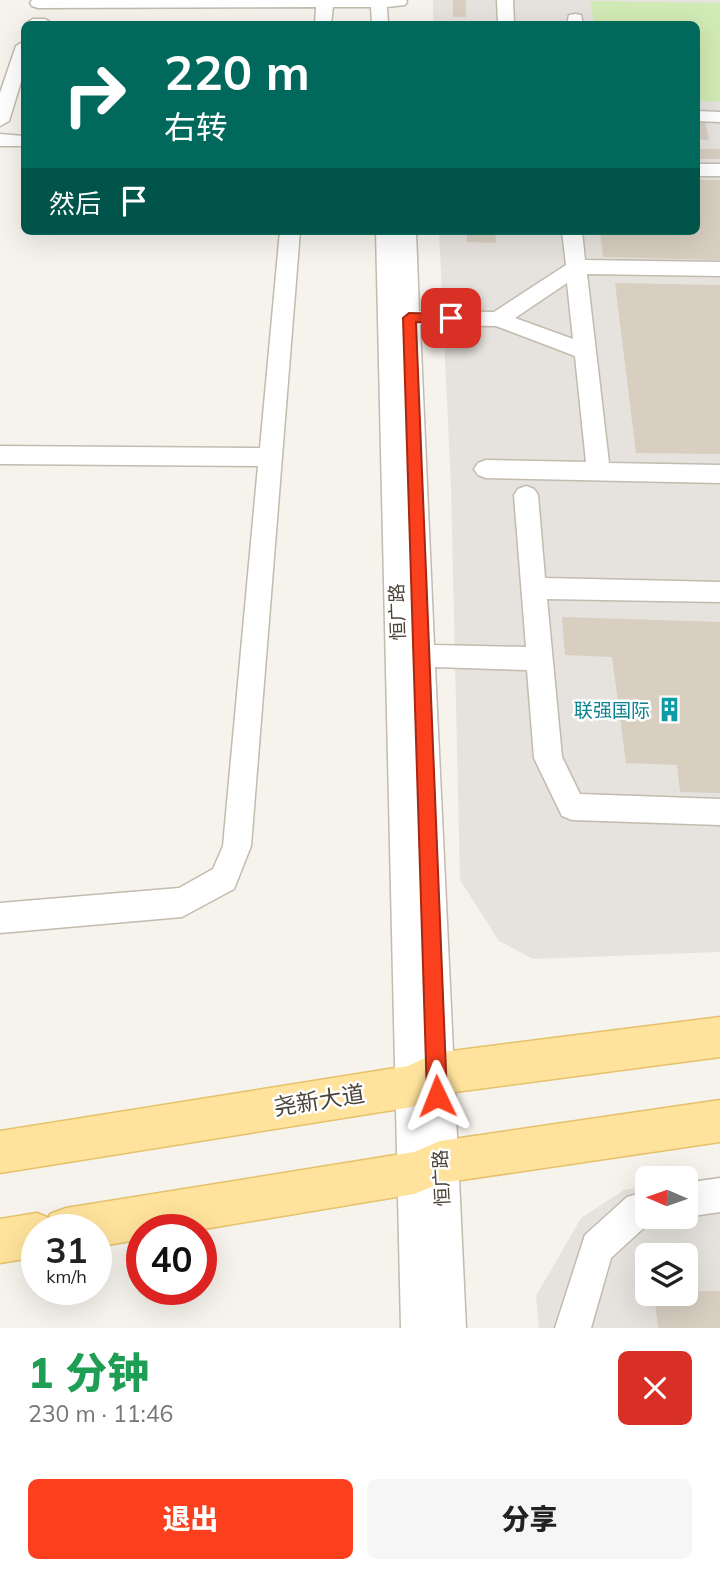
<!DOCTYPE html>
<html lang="zh">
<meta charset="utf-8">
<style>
body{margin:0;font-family:Mulish,"Noto Sans SC",sans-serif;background:#f6f6f6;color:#222;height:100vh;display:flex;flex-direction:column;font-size:26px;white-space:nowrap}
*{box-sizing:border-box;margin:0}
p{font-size:23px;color:#767676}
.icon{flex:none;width:38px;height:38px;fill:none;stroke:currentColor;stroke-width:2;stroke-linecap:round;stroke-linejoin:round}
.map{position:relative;height:1328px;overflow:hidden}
.details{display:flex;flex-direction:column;background:#fff;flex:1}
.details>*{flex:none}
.guide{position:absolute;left:21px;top:21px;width:679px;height:214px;border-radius:10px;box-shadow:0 7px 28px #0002;background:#00695c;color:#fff;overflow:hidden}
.needle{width:46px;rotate:272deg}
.controls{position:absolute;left:635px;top:1166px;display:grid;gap:14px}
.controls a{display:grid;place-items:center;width:63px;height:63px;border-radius:10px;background:#fff;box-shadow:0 7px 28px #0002;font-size:35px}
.speed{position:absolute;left:21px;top:1214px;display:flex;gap:14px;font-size:35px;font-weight:700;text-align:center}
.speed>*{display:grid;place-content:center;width:91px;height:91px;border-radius:50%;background:#fff;box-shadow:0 7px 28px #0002;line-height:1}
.speed small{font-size:18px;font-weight:400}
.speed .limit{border:10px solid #d22;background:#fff;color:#111}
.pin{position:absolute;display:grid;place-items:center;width:60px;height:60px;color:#fff;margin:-30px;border-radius:14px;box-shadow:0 4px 10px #0006}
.me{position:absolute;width:77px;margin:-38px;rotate:358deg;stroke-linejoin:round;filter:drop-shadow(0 0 5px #0008)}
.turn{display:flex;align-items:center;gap:24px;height:147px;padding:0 28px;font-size:32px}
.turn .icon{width:91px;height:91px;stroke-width:2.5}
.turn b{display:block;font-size:49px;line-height:60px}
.then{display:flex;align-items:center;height:66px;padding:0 28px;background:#0003;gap:14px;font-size:26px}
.round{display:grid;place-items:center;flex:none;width:74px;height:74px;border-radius:10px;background:#f6f6f6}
.summary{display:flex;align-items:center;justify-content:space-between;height:119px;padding:0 28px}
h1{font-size:42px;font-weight:800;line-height:52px;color:#1e9e55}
.button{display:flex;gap:14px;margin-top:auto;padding:14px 28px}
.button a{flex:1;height:80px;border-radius:10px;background:#fc3f1d;color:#fff;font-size:28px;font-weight:800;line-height:80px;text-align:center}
.button a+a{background:#f6f6f6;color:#222}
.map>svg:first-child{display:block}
.industrial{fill:#e6e2dd;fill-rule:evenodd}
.green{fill:#d2eab5}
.building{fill:#d8cfc1}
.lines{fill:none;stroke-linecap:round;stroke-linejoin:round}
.minor-casing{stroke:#c2bbae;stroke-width:3}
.major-casing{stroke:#e6c16a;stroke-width:3}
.minor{fill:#fff;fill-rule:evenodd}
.major{fill:#ffe39c;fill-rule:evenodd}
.route{fill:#fc3f1d;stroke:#a42913;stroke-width:2}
.labels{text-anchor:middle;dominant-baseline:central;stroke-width:5;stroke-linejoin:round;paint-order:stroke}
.street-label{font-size:19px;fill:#4b4439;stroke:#fff}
.culture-label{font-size:19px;fill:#0d838f;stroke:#fff;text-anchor:end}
.near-street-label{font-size:23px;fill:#4b4439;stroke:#fff}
</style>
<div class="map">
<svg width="720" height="1328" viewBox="0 0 720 1328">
<rect width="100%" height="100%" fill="#f6f3ec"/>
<path class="industrial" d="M433,0H720V952L533,959L499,941L460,880L451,487L439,231H696V24H433Z
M720,1176V1328H539L536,1296L581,1218L624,1190L647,1186L648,1216H686V1181ZM648,1255H686V1293H648Z"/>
<path class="green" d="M590,1L720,3V102L697,101L696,24H594Z"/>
<path class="building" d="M453,0H466V17H453Z
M696,120L705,121L709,140L696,139Z
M696,149H720V159H696Z
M696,180H720V260L603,257L600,231H696Z
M467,231H495L496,243L467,242Z
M615,283L720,285V454L636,453Z
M562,617L720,622V793L680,792L677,765L626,763L612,657L565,655Z
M686,1291H720V1328H658L654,1293H686Z"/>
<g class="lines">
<defs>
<path id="minor" d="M32,0H406L407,2L405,5L387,7L388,24H372L371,7H333L331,24H315L316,7L38,8L32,6L30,3Z
M497,0H513L514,24H498Z
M575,14L581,15L583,24H567L569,15Z
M33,19H45L53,24H25Z
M24,41V72L9,121L0,126V93L16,46Z
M696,111L720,112V122L696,121Z
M0,134L24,136V146H0Z
M696,164H720V176H696Z
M280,231H300L251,846L234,889L182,917L0,933V903L179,888L213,869L223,846L258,466L0,464V446L260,448Z
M376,231H396L397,256L396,231H416L419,311L494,312L566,265L562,231H582L585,260L720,262V276L587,274L609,463L720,465V483L486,478L478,475L474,469L478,463L486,460L586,462L575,356L496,326L420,325L434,645L526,647L514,495L518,489L526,486L534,489L538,495L545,578L720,582V602L547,599L562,757L580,794L720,799V825L572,820L562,816L534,758L527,670L435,667L466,1328H401ZM567,283L573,339L515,318Z
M720,1178V1212L686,1217L684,1216H686V1183Z
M648,1191V1216H662L660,1220L647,1225L611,1258L591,1328H555L585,1235L627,1197Z"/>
<path id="major" d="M720,1017V1057L440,1094L412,1107L0,1173V1131L408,1066L436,1053Z
M720,1100V1142L441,1183L414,1194L198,1230H142V1239L96,1247V1230H37V1257L0,1263V1219L37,1213L49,1218L50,1214L66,1208L414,1152L440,1141Z"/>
</defs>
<use href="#minor" class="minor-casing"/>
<use href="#major" class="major-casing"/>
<use href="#minor" class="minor"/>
<use href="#major" class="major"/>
</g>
<path class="route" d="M409,313L451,314L457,318L451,323L416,322L447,1096L444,1103L437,1106L430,1103L427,1096L403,318Z"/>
<defs>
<symbol id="building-bare" viewBox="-9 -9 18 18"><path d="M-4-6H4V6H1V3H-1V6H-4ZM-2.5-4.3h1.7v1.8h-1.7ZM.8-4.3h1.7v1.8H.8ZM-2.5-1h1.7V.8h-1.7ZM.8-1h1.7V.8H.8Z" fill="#0f9aa8" stroke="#fff" stroke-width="2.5" paint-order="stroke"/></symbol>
</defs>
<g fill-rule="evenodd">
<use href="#building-bare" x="652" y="692" width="35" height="35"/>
</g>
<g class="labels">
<g class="street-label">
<text transform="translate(397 612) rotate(-92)">恒广路</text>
<text transform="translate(441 1178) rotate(-93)">恒广路</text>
</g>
<g class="culture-label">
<text x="650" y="710">联强国际</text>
</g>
<g class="near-street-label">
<text transform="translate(319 1100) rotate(-9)">尧新大道</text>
</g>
</g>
</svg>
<div class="controls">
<a><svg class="needle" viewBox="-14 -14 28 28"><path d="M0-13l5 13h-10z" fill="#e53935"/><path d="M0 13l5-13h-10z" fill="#767676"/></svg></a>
<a><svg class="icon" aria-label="layers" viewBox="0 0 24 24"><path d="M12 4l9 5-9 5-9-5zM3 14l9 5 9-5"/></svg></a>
</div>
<div class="speed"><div>31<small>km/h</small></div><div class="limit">40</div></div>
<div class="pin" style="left:451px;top:318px;background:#d93025"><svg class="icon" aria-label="arrive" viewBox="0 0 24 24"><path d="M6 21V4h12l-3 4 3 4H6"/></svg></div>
<svg class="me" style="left:437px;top:1096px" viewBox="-20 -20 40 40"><path d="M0-17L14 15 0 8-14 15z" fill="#fc3f1d" stroke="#fff" stroke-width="4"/></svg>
<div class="guide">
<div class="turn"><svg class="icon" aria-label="right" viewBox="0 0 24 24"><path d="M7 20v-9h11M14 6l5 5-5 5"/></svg><div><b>220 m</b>右转</div></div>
<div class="then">然后<svg class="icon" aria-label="arrive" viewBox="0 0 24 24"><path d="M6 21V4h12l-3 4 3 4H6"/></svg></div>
</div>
</div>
<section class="details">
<div class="summary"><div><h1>1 分钟</h1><p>230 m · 11:46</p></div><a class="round" style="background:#d93025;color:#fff"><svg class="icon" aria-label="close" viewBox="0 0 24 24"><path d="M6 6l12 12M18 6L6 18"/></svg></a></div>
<div class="button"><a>退出</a><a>分享</a></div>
</section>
